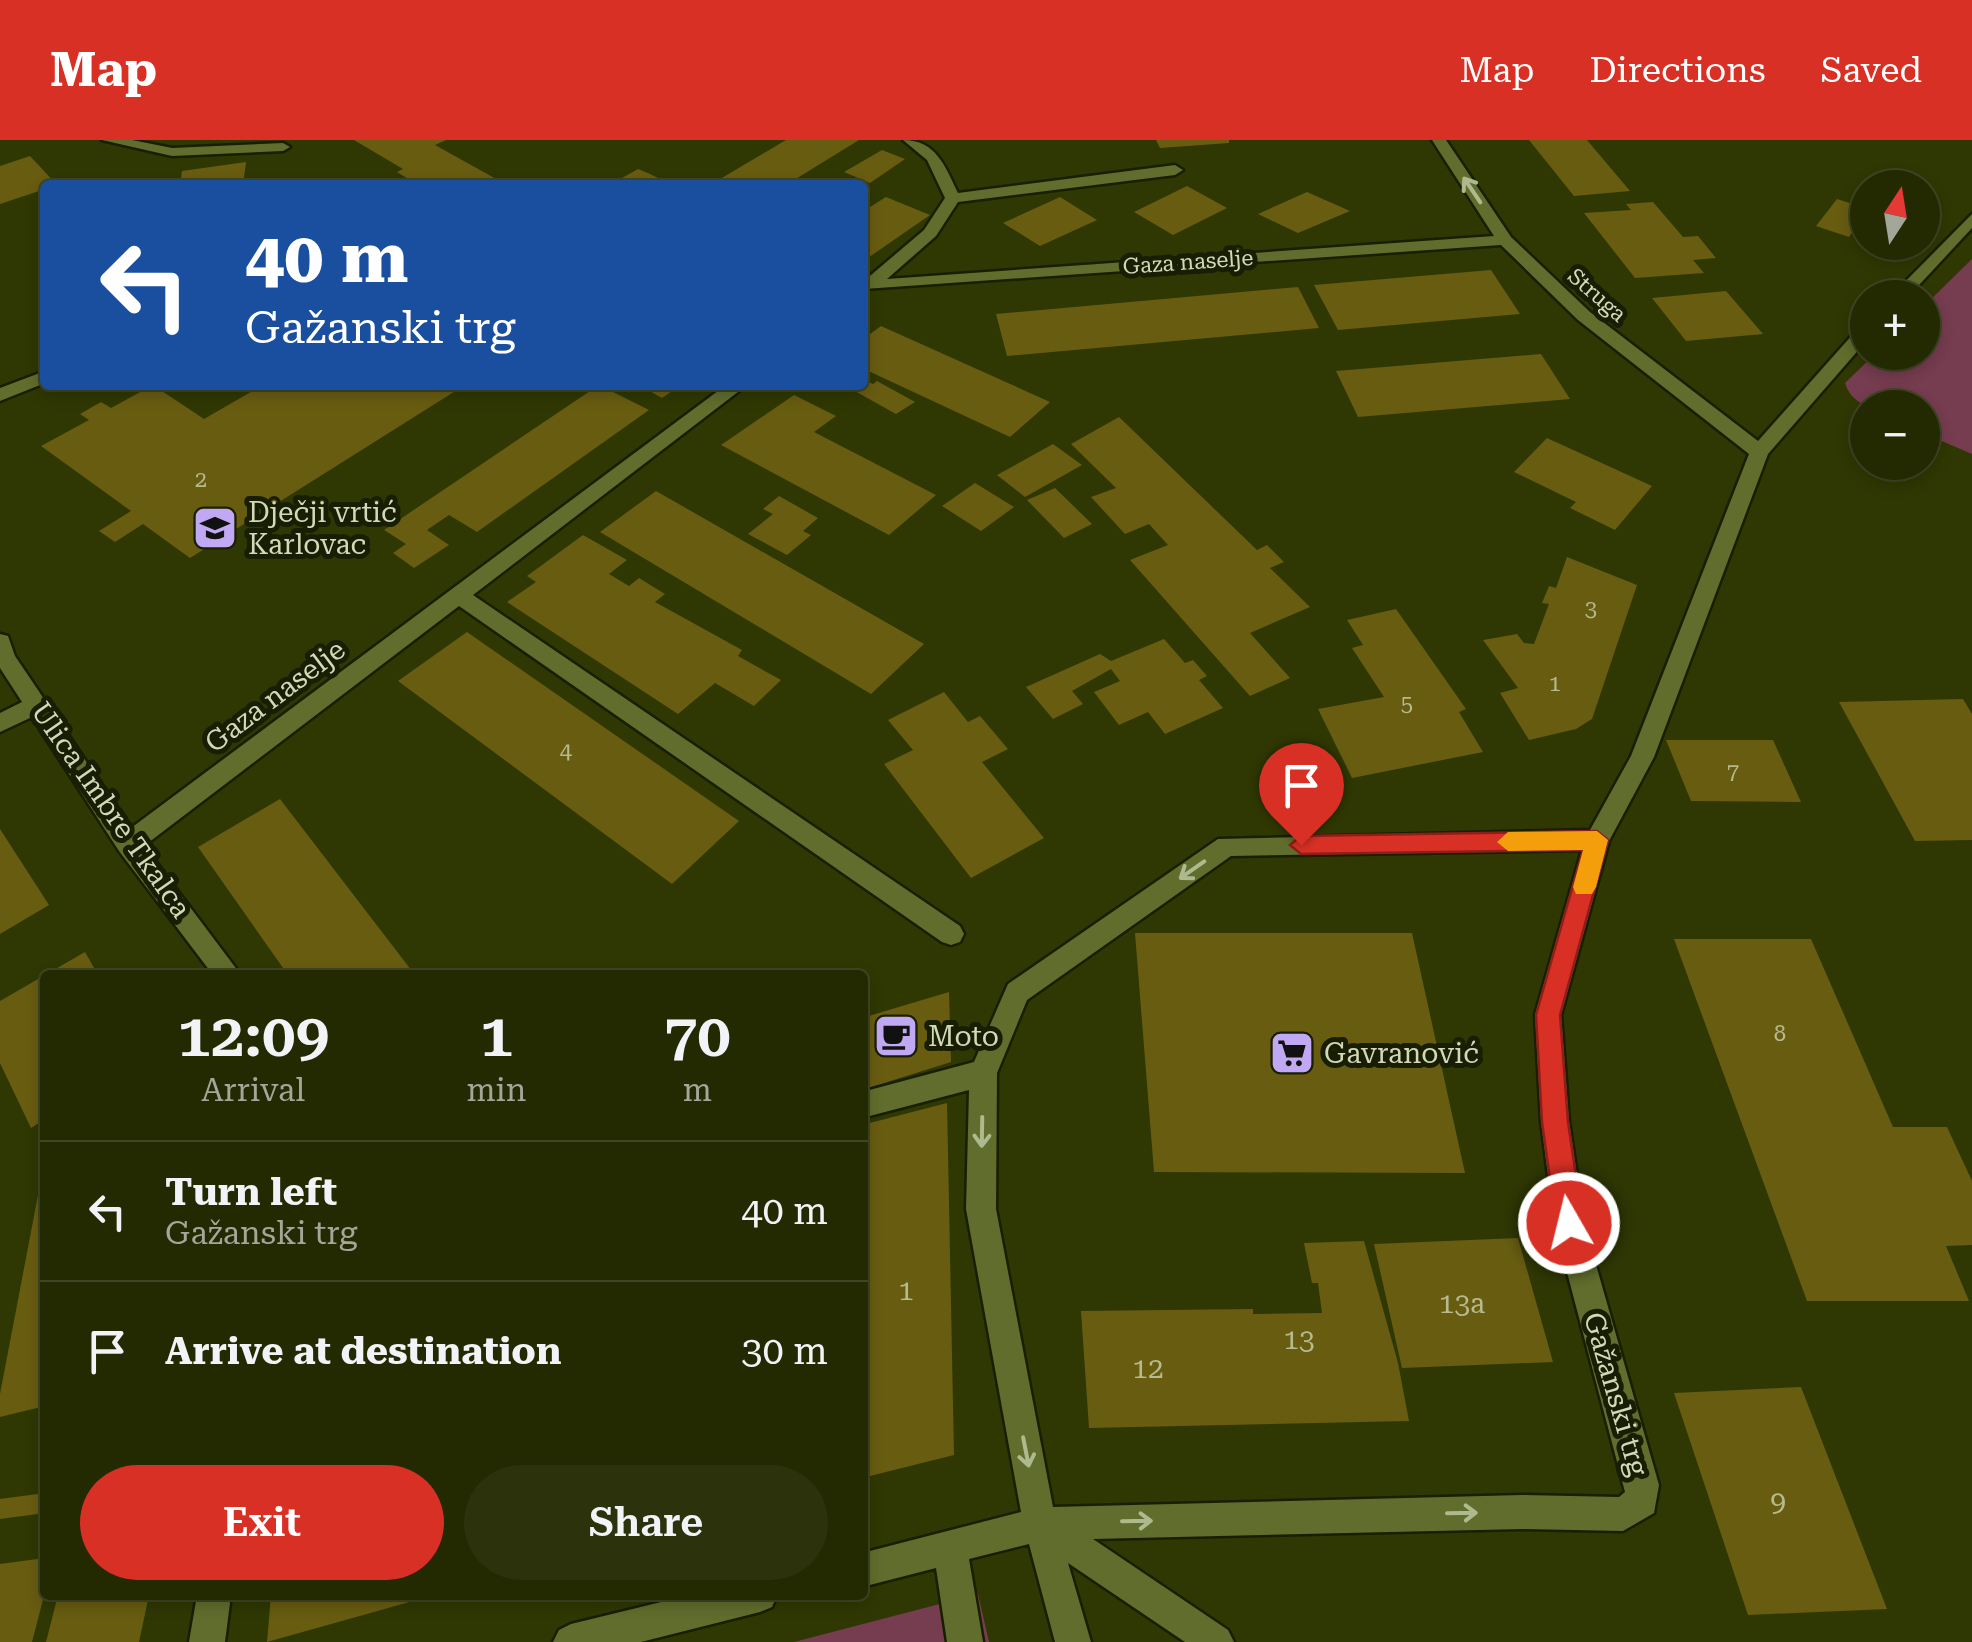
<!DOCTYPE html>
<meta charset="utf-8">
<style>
body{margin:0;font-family:"Roboto Serif",serif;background:#2b320c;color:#f1f3f6;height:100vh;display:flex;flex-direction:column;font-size:38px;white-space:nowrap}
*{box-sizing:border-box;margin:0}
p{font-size:32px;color:#a3a799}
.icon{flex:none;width:55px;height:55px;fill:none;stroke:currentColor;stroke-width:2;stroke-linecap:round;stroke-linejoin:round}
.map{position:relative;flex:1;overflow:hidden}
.panel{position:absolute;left:40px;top:830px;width:828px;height:630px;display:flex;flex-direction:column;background:#232a02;border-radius:10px;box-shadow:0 5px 15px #0003,0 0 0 2px #404624}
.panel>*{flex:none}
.banner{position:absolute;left:40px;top:40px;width:828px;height:210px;border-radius:10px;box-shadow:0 5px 15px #0003,0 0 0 2px #404624;background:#1a4fa0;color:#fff;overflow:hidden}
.needle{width:65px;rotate:12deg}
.tools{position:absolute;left:1850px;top:30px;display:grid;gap:20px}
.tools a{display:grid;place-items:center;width:90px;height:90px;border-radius:50%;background:#232a02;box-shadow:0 5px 15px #0003,0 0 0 2px #404624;font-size:50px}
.pin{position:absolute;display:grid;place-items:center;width:85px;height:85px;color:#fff;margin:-102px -42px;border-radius:50% 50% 50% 0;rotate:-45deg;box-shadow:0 0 10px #0007}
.pin .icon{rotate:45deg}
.me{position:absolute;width:110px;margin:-55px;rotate:352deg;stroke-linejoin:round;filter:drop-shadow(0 0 8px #0008)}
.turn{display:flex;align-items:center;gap:35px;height:210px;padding:0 40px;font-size:45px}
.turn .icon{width:130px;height:130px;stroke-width:2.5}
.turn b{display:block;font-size:70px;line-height:85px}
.eta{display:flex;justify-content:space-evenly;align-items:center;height:170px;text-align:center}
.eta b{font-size:60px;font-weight:600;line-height:70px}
.primary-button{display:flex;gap:20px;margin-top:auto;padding:20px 40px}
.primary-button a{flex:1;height:115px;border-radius:60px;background:#d93025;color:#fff;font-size:40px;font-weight:600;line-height:115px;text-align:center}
.primary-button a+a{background:#2b320c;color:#f1f3f6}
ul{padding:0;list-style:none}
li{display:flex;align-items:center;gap:30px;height:140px;padding:0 40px;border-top:2px solid #404624}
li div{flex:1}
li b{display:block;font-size:38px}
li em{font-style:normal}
header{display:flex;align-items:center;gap:60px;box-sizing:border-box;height:140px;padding:0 50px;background:#d93025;color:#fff}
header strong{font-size:48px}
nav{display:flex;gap:55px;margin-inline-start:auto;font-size:35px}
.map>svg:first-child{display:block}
.green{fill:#763c50}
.building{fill:#685c11}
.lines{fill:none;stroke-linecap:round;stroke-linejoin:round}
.minor-casing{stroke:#181e00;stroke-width:5}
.minor{fill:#606d2c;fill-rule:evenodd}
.oneway{stroke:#afb98e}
.route{fill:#d93025;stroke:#8d1f18;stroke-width:2.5}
.slow{fill:#f59e0b}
.labels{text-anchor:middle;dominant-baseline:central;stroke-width:10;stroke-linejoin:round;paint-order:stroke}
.far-street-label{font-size:22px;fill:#d1d9b8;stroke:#181e03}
.number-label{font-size:22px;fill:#b7ba8e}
.poi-label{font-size:28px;fill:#d1d9b8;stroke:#181e03;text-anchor:start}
.street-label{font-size:28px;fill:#d1d9b8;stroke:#181e03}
.near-number-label{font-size:28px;fill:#b7ba8e}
</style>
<header>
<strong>Map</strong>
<nav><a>Map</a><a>Directions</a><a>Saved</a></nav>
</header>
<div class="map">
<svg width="1972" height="1502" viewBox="0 0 1972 1502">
<rect width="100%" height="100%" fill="#2f3803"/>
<path class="green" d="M1972,119V314L1923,293L1922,268C1892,268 1856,276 1845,243L1876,213L1922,212L1923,167Z
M978,1454L989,1502H794Z"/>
<path class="building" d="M354,0H446L435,5L507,45H418L397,32L403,29Z
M786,0H859L786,45H710Z
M1156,0H1229V3L1160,8Z
M1529,0H1587L1630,51L1574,56Z
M882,10L905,19L870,43L844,32Z
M30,16L57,45H45V49L0,64V26Z
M246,22L243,45H180L182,31Z
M638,29L650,34L672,45H629L633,43L622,38Z
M1187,46L1227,68L1173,95L1134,72Z
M1307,52L1350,71L1298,93L1258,74Z
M886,57L930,75L862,122V72Z
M1060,57L1097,80L1040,106L1003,83Z
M1837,59L1868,69L1849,97L1816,86Z
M1653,62L1683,97L1698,96L1716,118L1693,120L1704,133L1635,138L1584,73L1631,70L1626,64Z
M1491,130L1520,174L1338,190L1314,145Z
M1298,147L1319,188L1007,216L996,174Z
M1726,151L1763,194L1686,201L1652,158Z
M881,186L1050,262L1010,297L862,228V200Z
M1541,214L1570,259L1358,277L1336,231Z
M862,239L873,244L877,241L915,262L896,274L844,245H862Z
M153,245L204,279L263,245H465L190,418L143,384L115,402L99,391L131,371L41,306L89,280L80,274L101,262L111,268Z
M599,245L649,270L477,392L449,375L427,390L449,405L414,428L393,413L406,404L384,390Z
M639,245H675L678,247L662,258Z
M794,255L836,276L814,292L936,355L889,395L721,305Z
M1119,277L1257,410L1267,405L1284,422L1270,428L1310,467L1250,493L1290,538L1250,556L1130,420L1168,405L1149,384L1125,394L1091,357L1116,348L1071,304Z
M1547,298L1652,346L1615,390L1570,368L1576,362L1514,332Z
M1053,304L1082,325L1025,357L997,335Z
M975,343L1014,367L981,391L942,366Z
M1055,348L1092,384L1064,398L1027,360Z
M656,351L924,504L871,554L600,392Z
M779,356L818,378L803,391L811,395L787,415L748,394L773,374L763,369Z
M583,395L627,420L609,434L629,446L639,438L665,454L655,462L742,510L738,516L781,540L754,566L715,543L678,574L507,462L536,442L527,436Z
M1567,417L1637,445L1592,579L1576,589L1529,600L1500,553L1518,548L1483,500L1517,494L1524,503L1534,504L1549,464L1542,463L1549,446L1556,448Z
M1396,469L1466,569L1459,572L1483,612L1352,638L1318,569L1384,557L1352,508L1363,505L1347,480Z
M467,492L739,681L672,744L398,541Z
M1164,499L1185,523L1193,520L1207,536L1199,540L1223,568L1165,594L1148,572L1119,585L1094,552L1120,541L1111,529L1072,551L1083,564L1053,579L1026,547L1100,514L1111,521Z
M944,552L968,582L980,576L1008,609L982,622L1044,698L971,738L884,624L913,610L888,580Z
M1963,559L1972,574V700L1915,701L1839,562Z
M1666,600H1773L1801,662L1691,661Z
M280,659L415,835H288L198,707Z
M0,689L49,765L0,794Z
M1135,793H1412L1465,1033L1154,1032Z
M1674,799H1811L1893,987H1947L1972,1041V1105L1946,1106L1969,1161H1807Z
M85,812L98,835H45Z
M45,835V979L31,988L0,923V861Z
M949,852L951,922L862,950V878Z
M947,963L954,1315L862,1338V985Z
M43,1029L45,1266L0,1277V1254Z
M1518,1098L1553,1222L1402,1228L1374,1104Z
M1364,1101L1398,1223L1409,1281L1089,1288L1081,1171L1253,1169V1174L1322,1173L1318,1143H1312L1304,1103Z
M1801,1247L1887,1469L1748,1475L1674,1253Z
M45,1353V1373L0,1379V1359Z
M45,1418V1452L32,1502H0V1424Z
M58,1455H149L139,1502H46Z
M271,1455H431V1456L267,1502Z"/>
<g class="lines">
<defs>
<path id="minor" d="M102,0H132L172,8L283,3L290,7L283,11L172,16Z
M903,0C936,0 945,26 958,53L1175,25L1183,30L1175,35L958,62L936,96L887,139L1494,96L1432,0H1446L1511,97L1590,172L1758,301L1862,184L1868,183V199L1768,314L1654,617L1609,701L1561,875L1569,981L1584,1083L1659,1345L1654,1373L1623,1391L1522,1389L1093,1399L1228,1490L1234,1502H1185L1068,1423L1091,1502H1055L1029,1404L969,1419L983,1502H947L936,1428L862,1447V1413L1021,1372L966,1069L969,950L862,978V952L974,922L1008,844L1218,699L1590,690L1631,616L1749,314L1578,180L1501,105L864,149V141L924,90L945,58L927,20ZM1582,710L1535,875L1541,981L1554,1083L1625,1352L1619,1357L1522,1355L1053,1367L996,1069L997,933L1027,860L1231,716Z
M1972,74V88L1907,158H1889Z
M45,231V243L0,261V248Z
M726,245H747L473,455L960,786L964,794L960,802L951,805L942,802L459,466L144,706L241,835H213L119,711L32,577L0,592V573L22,562L0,528V494L8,496L15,516L131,688Z
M197,1455H231L225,1502H189Z
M690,1455H777L772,1467L760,1472L641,1502H553L559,1490L571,1484Z"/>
</defs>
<use href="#minor" class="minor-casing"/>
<use href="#minor" class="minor"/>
</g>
<defs><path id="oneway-shaft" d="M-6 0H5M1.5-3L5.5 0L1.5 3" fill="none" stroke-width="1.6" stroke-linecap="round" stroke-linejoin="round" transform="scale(2.5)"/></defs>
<g class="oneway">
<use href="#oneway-shaft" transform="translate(1472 50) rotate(-124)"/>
<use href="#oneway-shaft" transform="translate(1192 730) rotate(145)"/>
<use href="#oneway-shaft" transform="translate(982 992) rotate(91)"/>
<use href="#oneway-shaft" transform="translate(1026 1312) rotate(79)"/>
<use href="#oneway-shaft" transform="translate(1462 1373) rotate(-1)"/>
<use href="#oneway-shaft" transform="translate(1137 1381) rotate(-1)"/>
</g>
<path class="route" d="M1597,691L1608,700L1560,875L1568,982L1583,1083L1579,1093L1569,1097L1560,1093L1556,1083L1542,982L1536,875L1583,710L1301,714L1290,705L1301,696Z"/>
<path class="slow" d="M1597,691L1608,700L1596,747L1592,754H1576L1573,747L1583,710L1508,711L1497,702L1508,692Z"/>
<defs>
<symbol id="school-square" viewBox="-11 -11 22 22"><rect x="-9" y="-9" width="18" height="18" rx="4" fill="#c1a8f3" stroke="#181e03"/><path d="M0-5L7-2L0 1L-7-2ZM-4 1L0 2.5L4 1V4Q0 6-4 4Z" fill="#111"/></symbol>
<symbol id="cafe-square" viewBox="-11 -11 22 22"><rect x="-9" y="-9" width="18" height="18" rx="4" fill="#c1a8f3" stroke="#181e03"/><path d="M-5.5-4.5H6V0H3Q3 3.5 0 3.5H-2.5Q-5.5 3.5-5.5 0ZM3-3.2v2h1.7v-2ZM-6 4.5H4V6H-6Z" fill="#111"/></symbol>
<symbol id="supermarket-square" viewBox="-11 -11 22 22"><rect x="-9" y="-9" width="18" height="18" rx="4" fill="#c1a8f3" stroke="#181e03"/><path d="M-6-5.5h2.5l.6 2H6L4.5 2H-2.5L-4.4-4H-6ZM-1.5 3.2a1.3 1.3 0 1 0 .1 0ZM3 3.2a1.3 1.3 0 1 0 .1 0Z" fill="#111"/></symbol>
</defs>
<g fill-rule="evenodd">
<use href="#school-square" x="190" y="363" width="50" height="50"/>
<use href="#cafe-square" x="871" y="871" width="50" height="50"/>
<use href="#supermarket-square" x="1267" y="888" width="50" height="50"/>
</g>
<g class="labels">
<g class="far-street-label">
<text transform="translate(1188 122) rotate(-4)">Gaza naselje</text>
<text transform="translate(1597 155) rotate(41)">Struga</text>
</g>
<g class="number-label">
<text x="201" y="339">2</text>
<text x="1591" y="468">3</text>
<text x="1555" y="543">1</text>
<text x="1407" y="563">5</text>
<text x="566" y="611">4</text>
<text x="1733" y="631">7</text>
<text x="1780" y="893">8</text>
</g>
<g class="poi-label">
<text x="248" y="372">Dječji vrtić<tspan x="248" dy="32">Karlovac</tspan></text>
<text x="928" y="896">Moto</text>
<text x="1324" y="913">Gavranović</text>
</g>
<g class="street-label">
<text transform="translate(275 556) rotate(-37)">Gaza naselje</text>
<text transform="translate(111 670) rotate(55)">Ulica Imbre Tkalca</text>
<text transform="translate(1616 1254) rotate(74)">Gažanski trg</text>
</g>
<g class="near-number-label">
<text x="906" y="1150">1</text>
<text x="1462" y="1163">13a</text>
<text x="1299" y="1199">13</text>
<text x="1148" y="1228">12</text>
<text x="1778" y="1361">9</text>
</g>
</g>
</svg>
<div class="tools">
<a><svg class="needle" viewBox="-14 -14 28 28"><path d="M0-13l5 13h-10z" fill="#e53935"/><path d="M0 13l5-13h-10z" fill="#a3a799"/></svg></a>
<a>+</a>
<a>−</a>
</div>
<div class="pin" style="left:1301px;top:705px;background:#d93025"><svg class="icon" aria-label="arrive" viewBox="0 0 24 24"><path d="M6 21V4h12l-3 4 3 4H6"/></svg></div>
<svg class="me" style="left:1569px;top:1083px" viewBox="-20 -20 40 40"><circle r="17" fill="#d93025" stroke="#fff" stroke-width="3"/><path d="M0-11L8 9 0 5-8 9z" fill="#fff"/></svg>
<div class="banner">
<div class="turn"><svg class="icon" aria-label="left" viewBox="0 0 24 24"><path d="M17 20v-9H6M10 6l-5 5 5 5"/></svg><div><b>40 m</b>Gažanski trg</div></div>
</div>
<section class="panel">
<div class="eta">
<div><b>12:09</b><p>Arrival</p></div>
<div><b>1</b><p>min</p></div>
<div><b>70</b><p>m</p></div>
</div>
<ul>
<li><svg class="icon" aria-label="left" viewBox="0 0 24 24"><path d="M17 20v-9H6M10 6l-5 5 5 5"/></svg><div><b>Turn left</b><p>Gažanski trg</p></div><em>40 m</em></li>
<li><svg class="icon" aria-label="arrive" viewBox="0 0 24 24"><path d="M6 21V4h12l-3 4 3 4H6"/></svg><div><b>Arrive at destination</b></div><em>30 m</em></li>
</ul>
<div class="primary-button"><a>Exit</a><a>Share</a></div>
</section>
</div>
